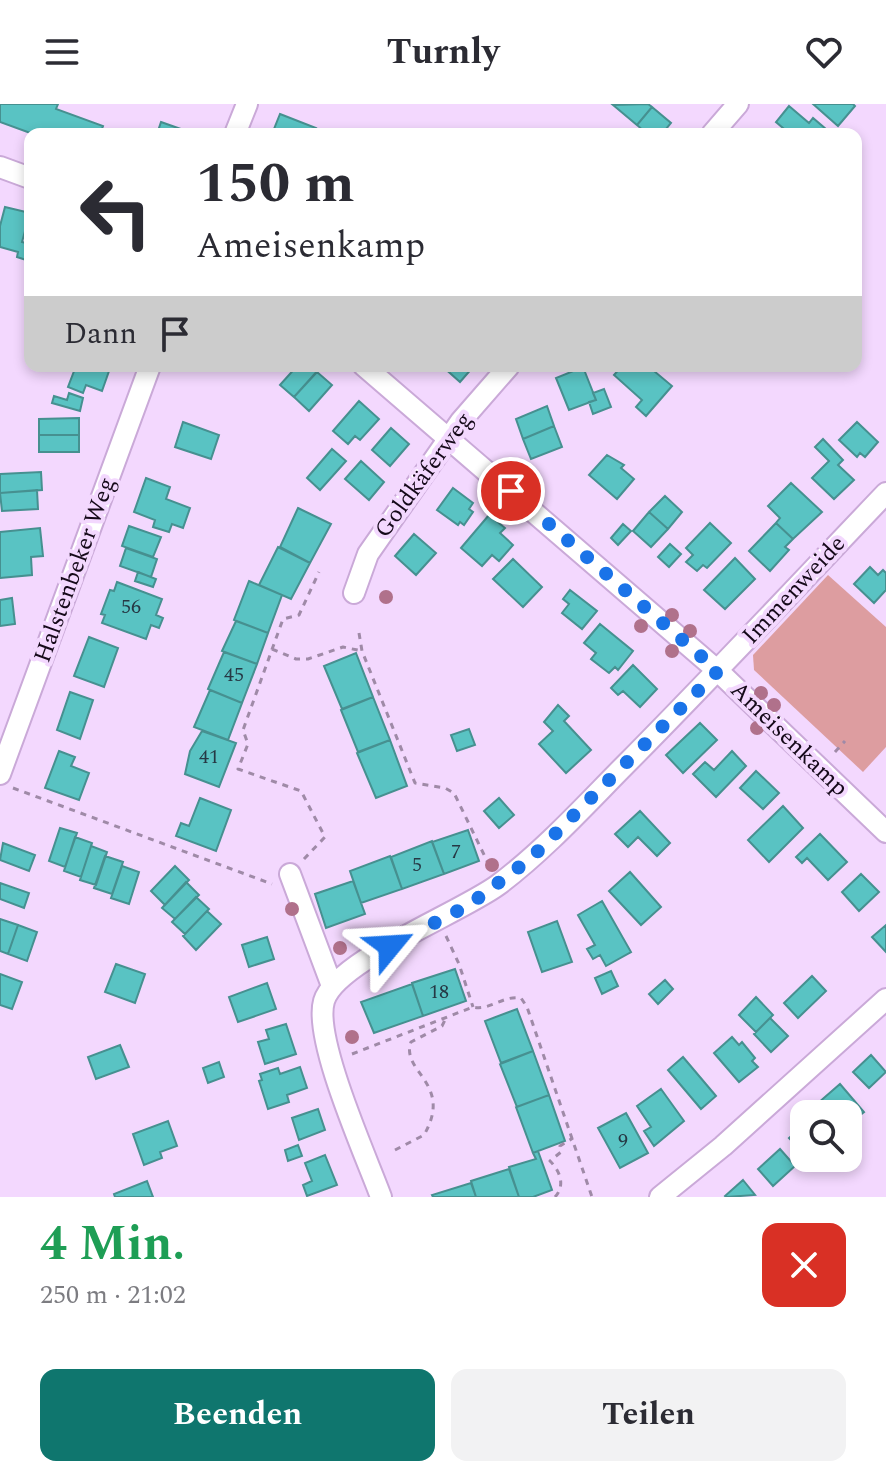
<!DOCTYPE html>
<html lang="de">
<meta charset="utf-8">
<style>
body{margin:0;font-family:Spectral,serif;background:#f2f2f3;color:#2b2b33;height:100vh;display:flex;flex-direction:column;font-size:30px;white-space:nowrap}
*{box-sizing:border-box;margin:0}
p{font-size:26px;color:#7c7c81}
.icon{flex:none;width:44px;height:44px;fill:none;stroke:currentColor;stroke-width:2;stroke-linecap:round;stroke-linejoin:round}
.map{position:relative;height:1093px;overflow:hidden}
.drawer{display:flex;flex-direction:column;background:#fff;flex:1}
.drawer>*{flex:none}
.top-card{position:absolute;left:24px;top:24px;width:838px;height:244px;border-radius:16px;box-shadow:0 4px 12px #0003;background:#fff;color:#2b2b33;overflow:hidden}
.tools{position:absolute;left:790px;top:996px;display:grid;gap:16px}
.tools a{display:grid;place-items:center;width:72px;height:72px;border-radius:16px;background:#fff;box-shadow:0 4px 12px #0003;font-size:40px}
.pin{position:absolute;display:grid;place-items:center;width:68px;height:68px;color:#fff;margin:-34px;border:4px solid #fff;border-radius:50%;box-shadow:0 2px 8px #0007}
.me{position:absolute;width:88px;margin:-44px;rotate:63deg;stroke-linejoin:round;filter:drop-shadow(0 0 6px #0008)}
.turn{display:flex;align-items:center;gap:28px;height:168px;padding:0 40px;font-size:36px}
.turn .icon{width:104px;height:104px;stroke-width:2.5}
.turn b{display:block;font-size:56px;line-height:68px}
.then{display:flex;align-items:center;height:76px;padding:0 40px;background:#0003;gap:16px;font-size:30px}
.round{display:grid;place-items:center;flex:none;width:84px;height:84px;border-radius:16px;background:#f2f2f3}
.summary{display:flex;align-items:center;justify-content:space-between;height:136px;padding:0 40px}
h1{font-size:48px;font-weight:700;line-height:60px;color:#1e9e55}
.button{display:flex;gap:16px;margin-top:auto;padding:16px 40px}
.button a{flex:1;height:92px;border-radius:16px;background:#0f766e;color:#fff;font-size:32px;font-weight:700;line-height:92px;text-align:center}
.button a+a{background:#f2f2f3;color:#2b2b33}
header{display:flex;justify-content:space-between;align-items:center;height:104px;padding:0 40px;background:#fff;font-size:36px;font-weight:700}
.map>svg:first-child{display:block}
.green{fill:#dd9da0}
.building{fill:#59c3c3;stroke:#469090;stroke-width:2}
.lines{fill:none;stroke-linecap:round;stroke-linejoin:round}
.minor-casing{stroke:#caa9d8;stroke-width:24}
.path{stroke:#9f8aa7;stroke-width:3;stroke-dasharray:6 6;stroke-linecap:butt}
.minor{stroke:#fff;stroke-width:20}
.tree{fill:#b0718b}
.route{stroke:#1a73e8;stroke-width:14;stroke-dasharray:0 25.2}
.labels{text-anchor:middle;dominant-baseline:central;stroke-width:8;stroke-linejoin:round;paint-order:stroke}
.number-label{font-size:20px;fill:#263844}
.street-label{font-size:24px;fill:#150919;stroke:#f3d8fe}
</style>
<header><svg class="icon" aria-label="menu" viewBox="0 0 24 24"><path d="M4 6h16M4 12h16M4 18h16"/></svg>Turnly<svg class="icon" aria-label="heart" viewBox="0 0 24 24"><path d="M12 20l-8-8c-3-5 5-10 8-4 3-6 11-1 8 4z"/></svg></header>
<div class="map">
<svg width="886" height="1093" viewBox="0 0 886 1093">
<rect width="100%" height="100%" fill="#f3d8fe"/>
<path class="green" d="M828,471L886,523V643L863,668L754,566L753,551Z"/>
<path class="building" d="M0,0H58L56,5L103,22L100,30H33L0,18Z
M648,0L652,3L637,21L613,1Z
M813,0H853L855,2L838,22Z
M789,2L809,19L813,14L827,26L824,30H790L776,18Z
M652,3L671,19L662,30H647L637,21Z
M280,10L316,24L313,30H272Z
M161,18L192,29L191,30H157Z
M5,103L30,109L22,138L30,140L26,156L17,153L18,148L0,143V122Z
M76,262H97L109,267L102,287L86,281L83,289L68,283Z
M297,262L320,264L294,293L280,281Z
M442,262H474L460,278Z
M622,262H648L672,282L646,312L636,303L642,296L614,271Z
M583,263L596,296L569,306L556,274Z
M317,268L332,281L309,307L294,293Z
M604,285L611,303L593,310L589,298L596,296L593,289Z
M69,289L83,294L80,307L52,299L54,292L67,296Z
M359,297L379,315L360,336L355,332L348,340L333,327Z
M547,302L554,322L523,335L516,315Z
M79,314V331H39V315Z
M183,318L219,331L211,355L175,343Z
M857,318L878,338L865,353L860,349L857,353L839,336Z
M554,322L562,343L531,355L523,335Z
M391,324L409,340L390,362L372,346Z
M39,331H79V348H39Z
M823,335L843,356L838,361L854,376L834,395L812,374L829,357L815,343Z
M332,345L346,357L320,386L307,374Z
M607,351L624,361L621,364L634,375L617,395L589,371Z
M361,357L384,378L369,396L345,375Z
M41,368L42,386L0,389V370Z
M146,374L170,383L166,395L190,404L183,424L172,420L169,428L153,423L155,416L134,408Z
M791,379L822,408L793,435L776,419L780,414L768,402Z
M453,384L473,399L469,405L473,408L464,421L460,418L458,421L437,406Z
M37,386L38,405L2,407L0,389Z
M665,392L682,408L668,425L649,408Z
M298,404L331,420L310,459L280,443Z
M649,408L668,425L651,443L633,427Z
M489,411L505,424L500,429L513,441L499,457L492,451L482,462L461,444Z
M710,419L731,439L707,464L703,461L697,467L686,458L693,451L686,444Z
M776,419L793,435L785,443L789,446L770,467L749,447Z
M623,420L631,427L618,441L611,434Z
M129,422L161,433L153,453L122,442Z
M40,424L43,452L31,453L32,471L0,474V428Z
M414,430L436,449L416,471L395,452Z
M670,440L681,450L669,463L658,453Z
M278,443L310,459L291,495L259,481Z
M126,444L157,455L151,473L120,462Z
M735,454L755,475L725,505L704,486Z
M513,455L542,483L523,503L493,475Z
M870,463L878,471L883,466L886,469V486L874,499L854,480Z
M138,468L156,475L153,483L135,477Z
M249,477L282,491L268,529L234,516Z
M117,478L162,495L156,511L163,514L159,524L151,521L146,535L102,519L105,511L101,510L110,486L114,487Z
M570,486L597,507L582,525L562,509L569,500L563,495Z
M12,494L15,520L0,522V496Z
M236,517L268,529L257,560L222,547Z
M600,520L633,547L618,566L615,563L609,569L591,555L596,549L584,539Z
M89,533L118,544L104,583L74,572Z
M224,548L257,560L242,599L208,585Z
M356,549L373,593L342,605L324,562Z
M633,561L657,585L640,603L623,587L618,591L611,584Z
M210,586L242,599L228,636L194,623Z
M70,588L93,596L80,635L57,626Z
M373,593L390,636L358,648L341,606Z
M558,601L569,612L564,617L591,646L566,669L539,640L553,627L544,618Z
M700,619L717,636L683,669L666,651Z
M469,625L475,641L457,647L451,631Z
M202,627L236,639L219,683L185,670L190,647Z
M390,636L407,682L376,694L357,649Z
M59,647L75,653L71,662L89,669L79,696L45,684Z
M732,647L746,662L716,693L693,670L705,658L714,666Z
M756,667L779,689L763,705L740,684Z
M200,694L231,706L216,747L176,732L181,719L189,722Z
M499,694L514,711L499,724L484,707Z
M783,702L803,724L769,758L748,736Z
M640,707L670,739L657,752L638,733L628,743L615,730Z
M60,724L77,729L65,763L49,757Z
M468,726L479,757L444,770L432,738Z
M820,730L847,758L828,776L807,754L802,759L796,753Z
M75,733L92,739L81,773L64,767Z
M432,737L444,770L402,785L391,753Z
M3,739L35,751L29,767L0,756Z
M91,742L107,748L96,781L80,776Z
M105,752L123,758L112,790L94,784Z
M390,752L402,785L361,799L350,767Z
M122,762L139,768L129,800L111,794Z
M175,762L189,776L165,801L151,787Z
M630,768L661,803L641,821L609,787Z
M861,770L879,788L859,807L842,788Z
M353,777L365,810L326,824L315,790Z
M186,778L199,791L175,815L162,804Z
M0,779L29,789L24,804L0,795Z
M196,793L209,805L185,830L172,818Z
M602,797L631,848L606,862L600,851L593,855L587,845L595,841L578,811Z
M207,807L221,820L196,846L183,832Z
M0,815L18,821L8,850L0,847Z
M557,817L572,858L542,868L528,828Z
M18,821L37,828L27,857L8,850Z
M886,821V848L872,833Z
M267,833L274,855L249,863L242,841Z
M116,860L145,870L135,899L105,888Z
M455,865L466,897L423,912L412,879Z
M611,867L618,882L602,890L595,874Z
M0,870L22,878L12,905L0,901Z
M812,872L826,887L798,914L784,899Z
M665,876L673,885L658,900L649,890Z
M267,879L276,905L238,918L229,893Z
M412,880L423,912L374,929L361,898Z
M756,893L773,911L756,928L739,911Z
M517,905L533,947L501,959L485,917Z
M770,914L788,932L771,948L754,930Z
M286,920L296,950L265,960L258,938L269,935L266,926Z
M732,933L739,941L742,938L755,954L752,957L758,963L739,978L714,949Z
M120,941L129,963L96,975L88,953Z
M533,947L549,991L517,1003L500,960Z
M871,951L886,968L869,984L853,968Z
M683,953L716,992L701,1005L668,966Z
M219,958L224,973L208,979L203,964Z
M300,963L307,984L287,991L289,998L268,1005L259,977L262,976L260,970L278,964L280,970Z
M840,980L864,1008L855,1015L847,1005L842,1010H827L818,999Z
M661,985L684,1017L654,1042L644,1027L651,1023L637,1002Z
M549,991L565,1037L533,1049L516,1003Z
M318,1005L325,1026L299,1036L292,1014Z
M626,1009L648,1049L620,1064L598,1024Z
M168,1017L177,1042L160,1048L162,1054L144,1061L133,1030Z
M804,1021V1050L789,1034Z
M298,1041L302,1052L288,1057L285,1046Z
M780,1045L795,1062L773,1082L758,1065Z
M538,1047L552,1086L533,1093H519L509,1063L536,1055L533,1049Z
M325,1051L337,1081L307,1092L303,1081L312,1077L305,1059Z
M509,1065L519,1093H476L471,1077Z
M743,1076L755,1091L726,1093L725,1092Z
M147,1077L153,1093H115L114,1090Z
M471,1079L476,1093H433L432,1091Z"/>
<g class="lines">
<defs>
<path id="minor" d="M235,30L247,0
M712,30L738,0
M0,63L30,74
M364,262L718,567L886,728
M354,489L368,450L461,317L509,262
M0,670L150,262
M290,770L332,882
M381,1093C366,1052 313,935 324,897C336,857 460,809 498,781C546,745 588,698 630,656C717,568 801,478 886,389
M660,1093L723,1042L886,895"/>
</defs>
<use href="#minor" class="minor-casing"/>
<path class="path" d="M359,529L362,547L415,679L445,684L454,689L490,763
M272,545L296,555H308L343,543L362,547
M835,648L845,637
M13,684L272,780
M304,755L325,733L301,687L238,665L248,640L243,626L283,515L299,511L319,468
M446,832L459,860L473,903
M352,950L473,903C490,907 503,891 521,894L527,903L592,1093
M395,1046L424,1031C454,979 400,968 411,938L442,922L446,914
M555,1093C565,1082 561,1068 550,1057L561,1048L560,1042L573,1034"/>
<use href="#minor" class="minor"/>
</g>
<g class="tree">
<circle cx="508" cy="368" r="7"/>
<circle cx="386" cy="493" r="7"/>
<circle cx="672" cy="511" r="7"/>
<circle cx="641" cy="522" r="7"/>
<circle cx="690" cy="527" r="7"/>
<circle cx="672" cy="547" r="7"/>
<circle cx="761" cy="589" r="7"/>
<circle cx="774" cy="601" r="7"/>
<circle cx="757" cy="624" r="7"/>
<circle cx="492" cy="761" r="7"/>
<circle cx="292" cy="805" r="7"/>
<circle cx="340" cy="844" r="7"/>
<circle cx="352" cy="933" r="7"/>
</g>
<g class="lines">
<path class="route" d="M390,842L469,801L531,754L718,567L511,387"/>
</g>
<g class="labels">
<g class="number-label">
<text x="131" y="503">56</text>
<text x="234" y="571">45</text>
<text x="209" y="653">41</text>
<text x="456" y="748">7</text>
<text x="417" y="761">5</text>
<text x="439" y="888">18</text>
<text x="623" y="1037">9</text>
</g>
<g class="street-label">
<text transform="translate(424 371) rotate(-54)">Goldkäferweg</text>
<text transform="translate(75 466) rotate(-70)">Halstenbeker Weg</text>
<text transform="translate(794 486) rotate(-47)">Immenweide</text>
<text transform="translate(789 635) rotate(44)">Ameisenkamp</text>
</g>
</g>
</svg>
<div class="tools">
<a><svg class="icon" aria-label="search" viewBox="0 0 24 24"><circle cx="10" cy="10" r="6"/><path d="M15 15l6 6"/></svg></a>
</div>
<div class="pin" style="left:511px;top:387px;background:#d93025"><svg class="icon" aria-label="arrive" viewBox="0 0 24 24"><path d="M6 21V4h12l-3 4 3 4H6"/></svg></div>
<svg class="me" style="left:390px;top:842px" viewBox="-20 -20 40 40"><path d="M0-17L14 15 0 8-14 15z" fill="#1a73e8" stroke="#fff" stroke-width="4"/></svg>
<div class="top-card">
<div class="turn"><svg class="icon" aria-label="left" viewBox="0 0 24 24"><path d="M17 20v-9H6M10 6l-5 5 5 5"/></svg><div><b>150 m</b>Ameisenkamp</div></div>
<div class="then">Dann<svg class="icon" aria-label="arrive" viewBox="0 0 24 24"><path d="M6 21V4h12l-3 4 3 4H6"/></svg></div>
</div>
</div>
<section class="drawer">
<div class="summary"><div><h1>4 Min.</h1><p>250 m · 21:02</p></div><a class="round" style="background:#d93025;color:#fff"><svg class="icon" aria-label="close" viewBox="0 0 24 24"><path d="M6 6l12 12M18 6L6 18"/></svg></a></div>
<div class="button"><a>Beenden</a><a>Teilen</a></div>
</section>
